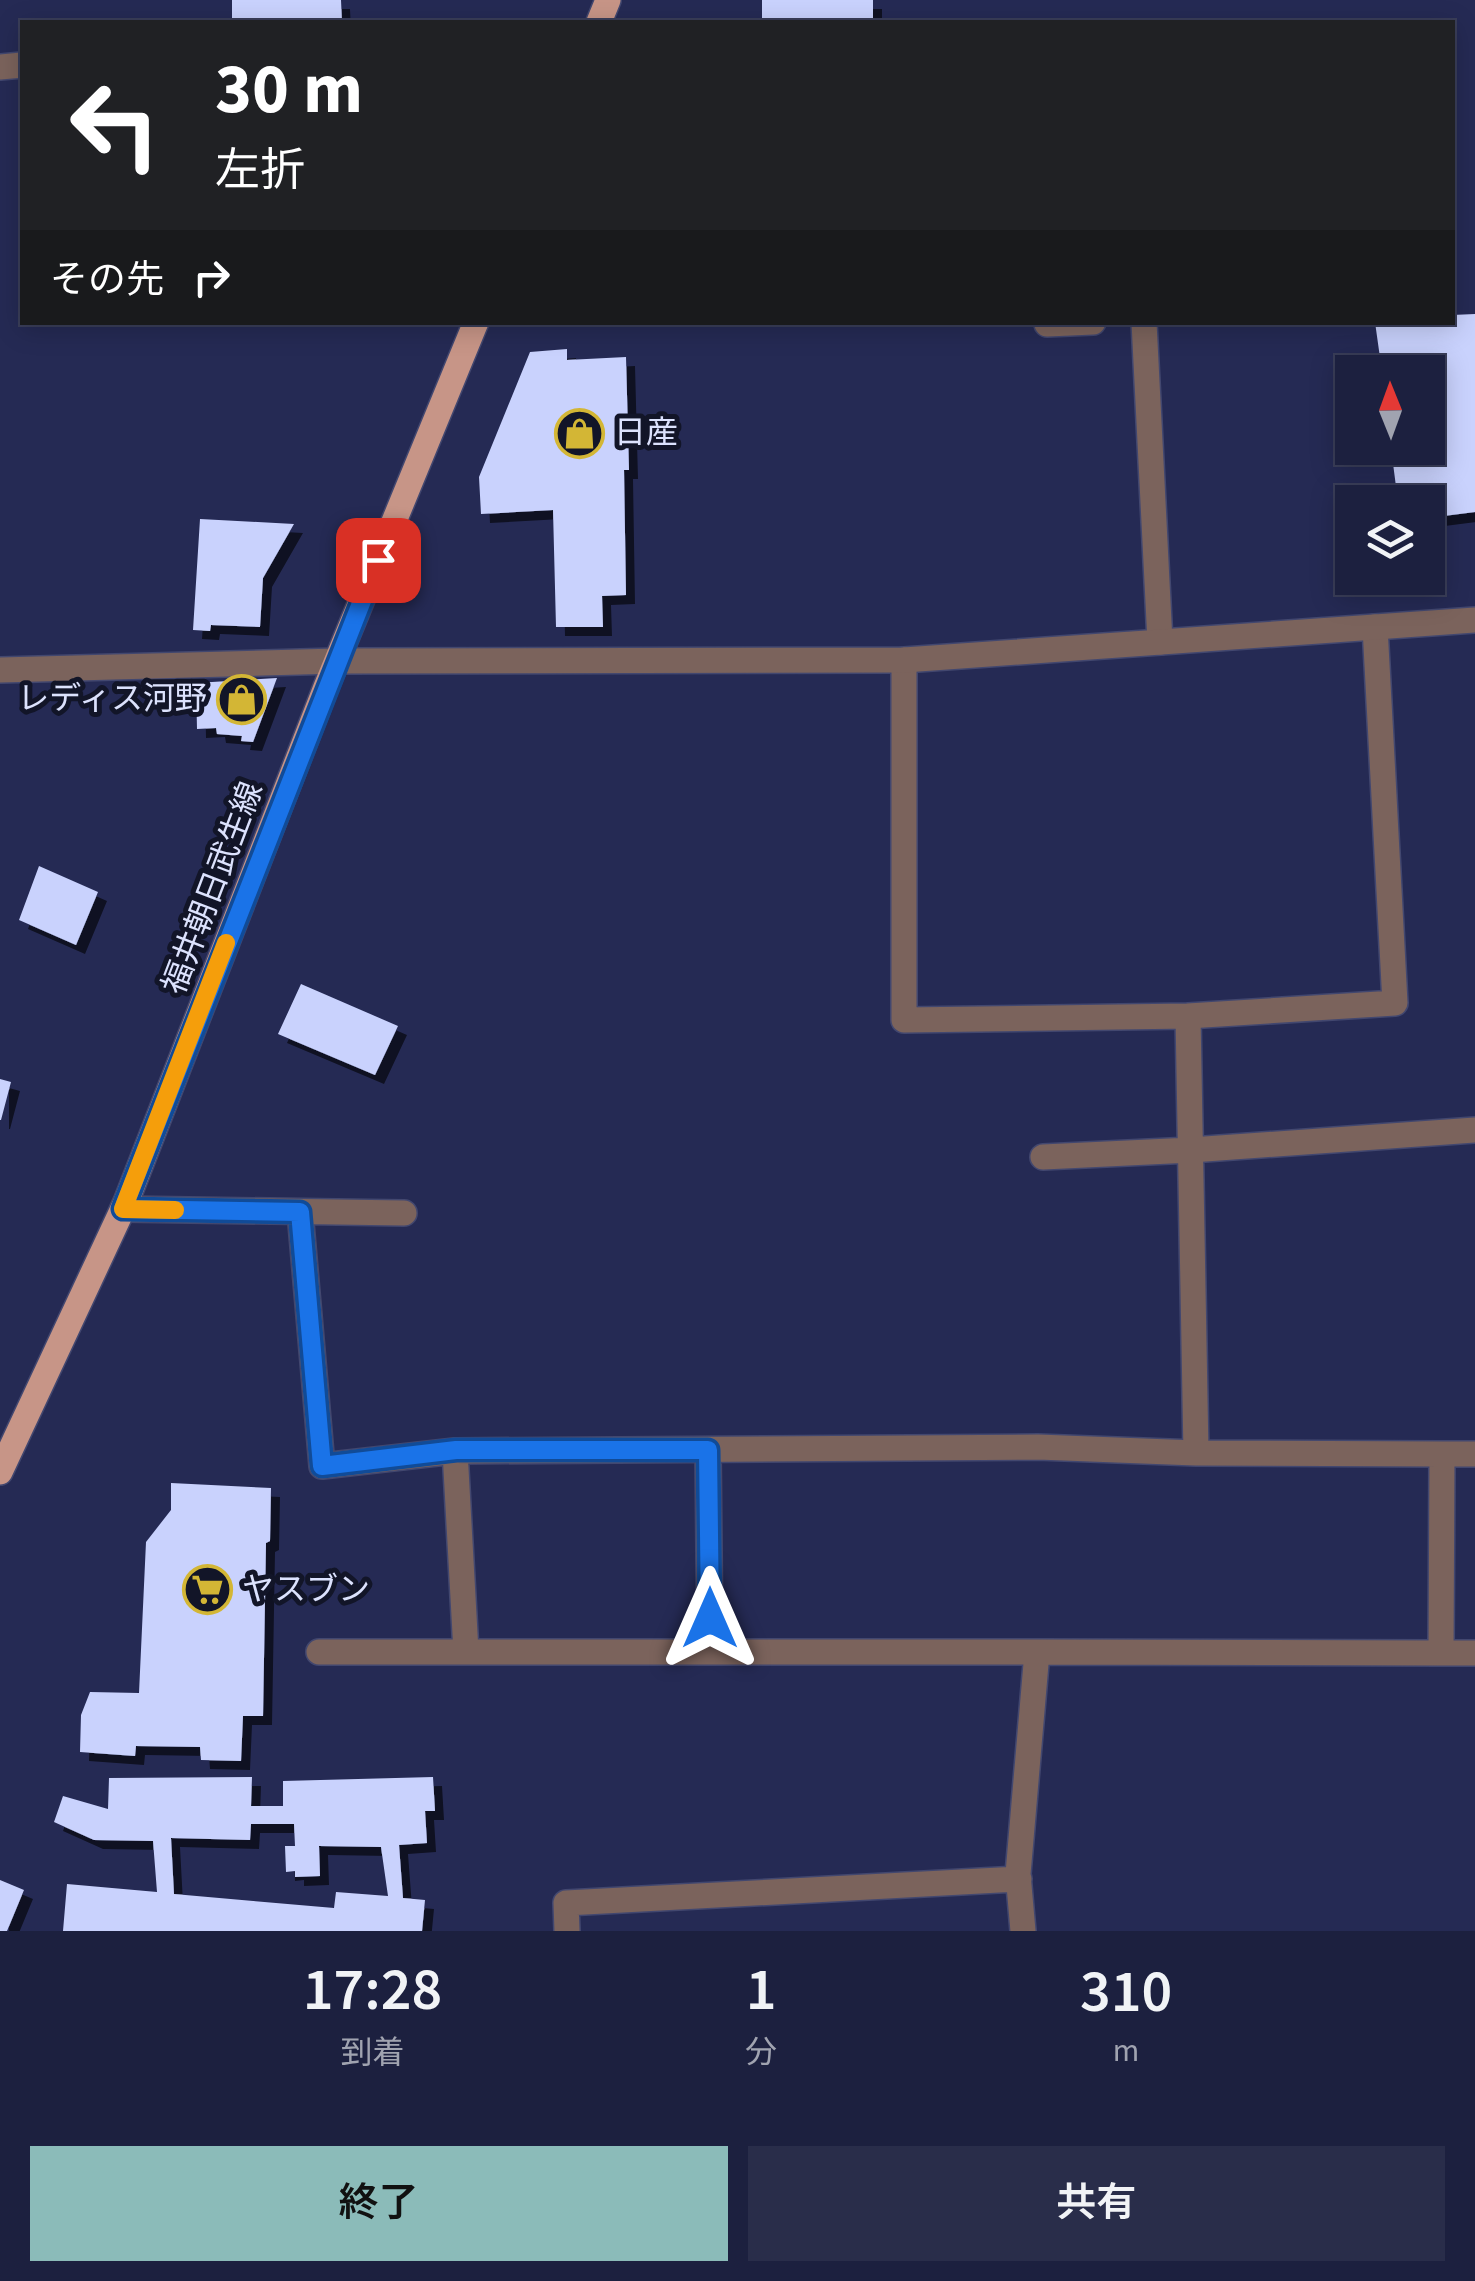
<!DOCTYPE html>
<html lang="ja">
<meta charset="utf-8">
<style>
body{margin:0;font-family:"Source Sans 3","Noto Sans JP",sans-serif;background:#292d4a;color:#f1f3f6;height:100vh;display:flex;flex-direction:column;font-size:38px;white-space:nowrap}
*{box-sizing:border-box;margin:0}
p{font-size:32px;color:#a0a3b0}
.icon{flex:none;width:55px;height:55px;fill:none;stroke:currentColor;stroke-width:2;stroke-linecap:round;stroke-linejoin:round}
.map{position:relative;height:1931px;overflow:hidden}
.drawer{display:flex;flex-direction:column;background:#1c203f;flex:1}
.drawer>*{flex:none}
.top-card{position:absolute;left:20px;top:20px;width:1435px;height:305px;border-radius:0px;box-shadow:0 5px 25px #0003,0 0 0 2px #3a3e59;background:#202124;color:#fff;overflow:hidden}
.needle{width:65px;rotate:359deg}
.buttons{position:absolute;left:1335px;top:355px;display:grid;gap:20px}
.buttons a{display:grid;place-items:center;width:110px;height:110px;border-radius:0px;background:#1c203f;box-shadow:0 5px 25px #0003,0 0 0 2px #3a3e59;font-size:50px}
.pin{position:absolute;display:grid;place-items:center;width:85px;height:85px;color:#fff;margin:-42px;border-radius:20px;box-shadow:0 5px 15px #0006}
.me{position:absolute;width:110px;margin:-55px;rotate:0deg;stroke-linejoin:round;filter:drop-shadow(0 0 8px #0008)}
.turn{display:flex;align-items:center;gap:35px;height:210px;padding:0 30px;font-size:45px}
.turn .icon{width:130px;height:130px;stroke-width:2.5}
.turn b{display:block;font-size:70px;line-height:85px}
.then{display:flex;align-items:center;height:95px;padding:0 30px;background:#0003;gap:20px;font-size:38px}
.eta{display:flex;justify-content:space-evenly;align-items:center;height:170px;text-align:center}
.eta b{font-size:60px;font-weight:600;line-height:70px}
.cta{display:flex;gap:20px;margin-top:auto;padding:20px 30px}
.cta a{flex:1;height:115px;border-radius:0px;background:#8bbbb9;color:#111;font-size:40px;font-weight:600;line-height:115px;text-align:center}
.cta a+a{background:#292d4a;color:#f1f3f6}
.map>svg:first-child{display:block}
.building{fill:#c9d2fd;fill-rule:evenodd;filter:url(#shadow)}
.lines{fill:none;stroke-linecap:round;stroke-linejoin:round}
.minor-casing{stroke:#42476f;stroke-width:28}
.tertiary-casing{stroke:#42476f;stroke-width:28}
.primary-casing{stroke:#42476f;stroke-width:28}
.minor{stroke:#7b635c;stroke-width:25}
.tertiary{stroke:#7b635c;stroke-width:25}
.primary{stroke:#c79587;stroke-width:25}
.route-casing{stroke:#114b97;stroke-width:25}
.route{stroke:#1a73e8;stroke-width:18}
.slow{stroke:#f59e0b;stroke-width:18}
.labels{text-anchor:middle;dominant-baseline:central;stroke-width:10;stroke-linejoin:round;paint-order:stroke}
.poi-label{font-size:32px;fill:#dce2fd;stroke:#121528;text-anchor:start}
.street-label{font-size:32px;fill:#dce2fd;stroke:#121528}
</style>
<div class="map">
<svg width="1475" height="1931" viewBox="0 0 1475 1931">
<defs>
<filter id="shadow"><feDropShadow dx="9" dy="9" stdDeviation="0" flood-color="#0009"/></filter>
</defs>
<rect width="100%" height="100%" fill="#252a54"/>
<path class="building" d="M232,0H341L342,22H232Z
M762,0H873V22H762Z
M1475,314V512L1428,518V502H1398L1391,448H1428V372H1382L1375,322H1452V315Z
M567,349V360L626,357L629,470H624L626,595L602,596L603,627H556L553,510L481,514L479,477L530,352Z
M200,519L294,524L263,578L260,627L211,625L210,631L193,630Z
M277,678L253,742L241,741L242,736L217,734L216,728L197,729L196,683Z
M39,866L98,892L76,945L19,920Z
M301,984L398,1026L375,1075L278,1034Z
M0,1079L11,1082L1,1120H0Z
M171,1483L271,1488L270,1541L266,1543L263,1716H243L241,1761L201,1760L200,1747L136,1746L135,1756L80,1752L81,1715L90,1692L139,1693L146,1542L171,1510Z
M252,1777L251,1806H283V1781L433,1777L435,1811H425L427,1843L399,1845L403,1898L425,1900L422,1931H63L67,1884L157,1892L153,1841L94,1840L54,1822L63,1796L108,1809L109,1778ZM251,1824H294L295,1846H285L286,1872L295,1871V1877L320,1876L319,1846L381,1847L388,1896L336,1892L334,1908L174,1894L171,1838L250,1840Z
M0,1880L24,1890L7,1931H0Z"/>
<g class="lines">
<defs>
<path id="minor" d="M0,67L22,65
M1144,322L1160,642
M1047,324L1093,322
M904,660V1020L1188,1016L1196,1453
M1188,1016L1395,1003L1375,627
M1043,1157L1191,1150L1475,1130
M123,1209L404,1213
M300,1212L322,1466L455,1451L1038,1447L1196,1453L1442,1454L1441,1653L1037,1652L1018,1874L1023,1931
M708,1450L710,1652
M455,1451L466,1652
M1442,1454H1475
M319,1652H1037
M1441,1653H1475
M567,1931L566,1903L1019,1879"/>
<path id="tertiary" d="M0,670L337,661L904,660L1475,620"/>
<path id="primary" d="M599,22L608,0
M0,1472L126,1202L326,687L476,322"/>
</defs>
<use href="#minor" class="minor-casing"/>
<use href="#tertiary" class="tertiary-casing"/>
<use href="#primary" class="primary-casing"/>
<use href="#minor" class="minor"/>
<use href="#tertiary" class="tertiary"/>
<use href="#primary" class="primary"/>
</g>
<g class="lines">
<defs>
<path id="route" d="M378,560L123,1209L300,1212L322,1466L456,1450H708L710,1618"/>
</defs>
<use href="#route" class="route-casing"/>
<use href="#route" class="route"/>
<path class="slow" d="M175,1210L123,1209L226,943"/>
</g>
<defs>
<symbol id="shop-ring" viewBox="-11 -11 22 22"><circle r="9.5" fill="#121528" stroke="#d3b635" stroke-width="1.5"/><path d="M-5-2.5h2.3a2.7 3.5 0 0 1 5.4 0H5L5.5 6h-11ZM-1.5-2.5h3a1.5 2.3 0 0 0-3 0Z" fill="#d3b635"/></symbol>
<symbol id="supermarket-ring" viewBox="-11 -11 22 22"><circle r="9.5" fill="#121528" stroke="#d3b635" stroke-width="1.5"/><path d="M-6-5.5h2.5l.6 2H6L4.5 2H-2.5L-4.4-4H-6ZM-1.5 3.2a1.3 1.3 0 1 0 .1 0ZM3 3.2a1.3 1.3 0 1 0 .1 0Z" fill="#d3b635"/></symbol>
</defs>
<g fill-rule="evenodd">
<use href="#shop-ring" x="552" y="406" width="55" height="55"/>
<use href="#shop-ring" x="214" y="672" width="55" height="55"/>
<use href="#supermarket-ring" x="180" y="1562" width="55" height="55"/>
</g>
<g class="labels">
<g class="poi-label">
<text x="614" y="433">日産</text>
<text x="207" y="699" text-anchor="end">レディス河野</text>
<text x="242" y="1590">ヤスブン</text>
</g>
<g class="street-label">
<text transform="translate(213 888) rotate(-69)">福井朝日武生線</text>
</g>
</g>
</svg>
<div class="buttons">
<a><svg class="needle" viewBox="-14 -14 28 28"><path d="M0-13l5 13h-10z" fill="#e53935"/><path d="M0 13l5-13h-10z" fill="#a0a3b0"/></svg></a>
<a><svg class="icon" aria-label="layers" viewBox="0 0 24 24"><path d="M12 4l9 5-9 5-9-5zM3 14l9 5 9-5"/></svg></a>
</div>
<div class="pin" style="left:378px;top:560px;background:#d93025"><svg class="icon" aria-label="arrive" viewBox="0 0 24 24"><path d="M6 21V4h12l-3 4 3 4H6"/></svg></div>
<svg class="me" style="left:710px;top:1618px" viewBox="-20 -20 40 40"><path d="M0-17L14 15 0 8-14 15z" fill="#1a73e8" stroke="#fff" stroke-width="4"/></svg>
<div class="top-card">
<div class="turn"><svg class="icon" aria-label="left" viewBox="0 0 24 24"><path d="M17 20v-9H6M10 6l-5 5 5 5"/></svg><div><b>30 m</b>左折</div></div>
<div class="then">その先<svg class="icon" aria-label="right" viewBox="0 0 24 24"><path d="M7 20v-9h11M14 6l5 5-5 5"/></svg></div>
</div>
</div>
<section class="drawer">
<div class="eta">
<div><b>17:28</b><p>到着</p></div>
<div><b>1</b><p>分</p></div>
<div><b>310</b><p>m</p></div>
</div>
<div class="cta"><a>終了</a><a>共有</a></div>
</section>
